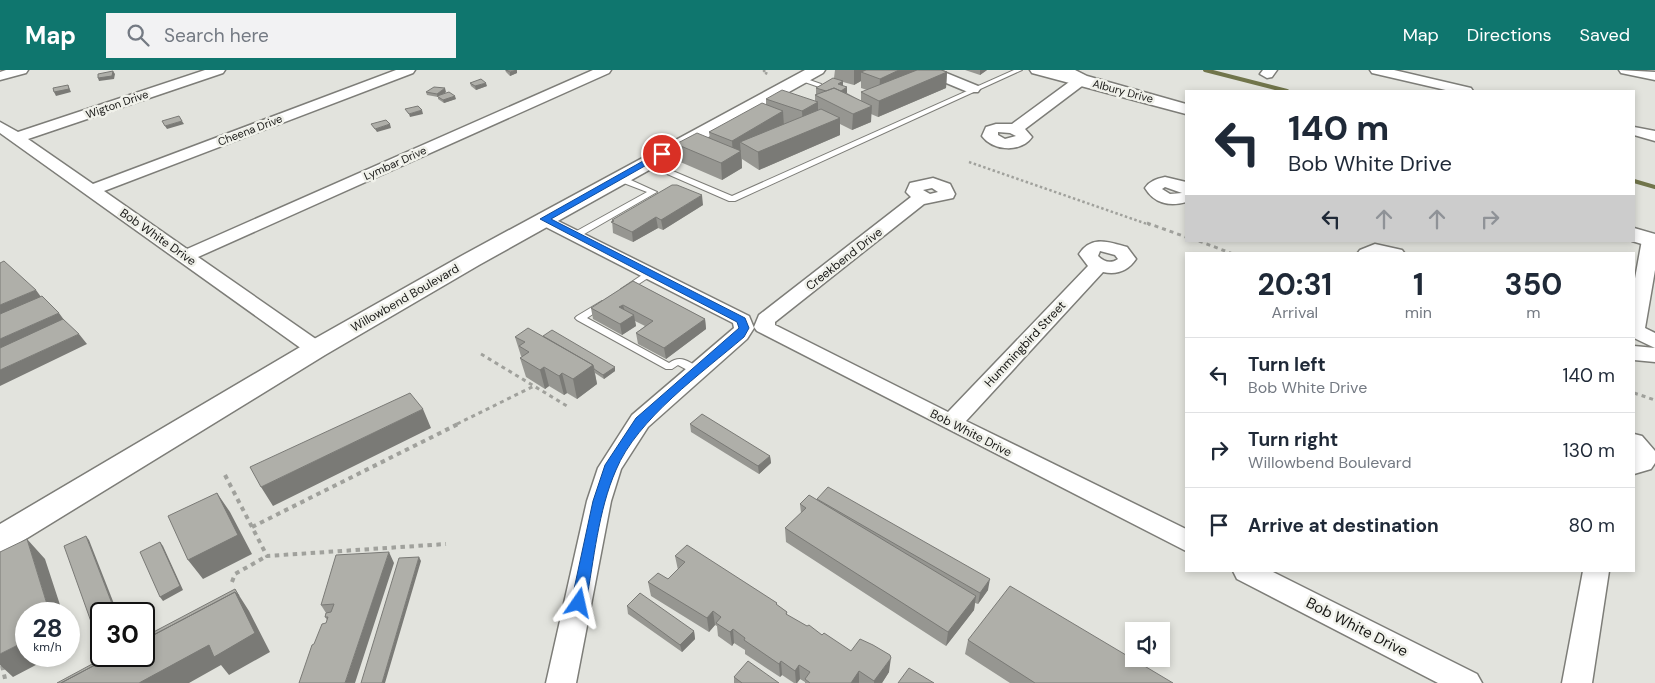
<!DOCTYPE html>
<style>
body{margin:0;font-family:"DM Sans",sans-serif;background:#f2f2f3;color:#1f2937;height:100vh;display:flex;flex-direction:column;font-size:19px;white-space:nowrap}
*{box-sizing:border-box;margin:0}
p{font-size:16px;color:#747a83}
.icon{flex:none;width:28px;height:28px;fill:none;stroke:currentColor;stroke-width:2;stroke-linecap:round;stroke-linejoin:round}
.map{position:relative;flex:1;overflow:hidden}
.sheet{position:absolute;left:1185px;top:182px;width:450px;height:320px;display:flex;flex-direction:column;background:#fff;border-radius:0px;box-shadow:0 2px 8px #0003}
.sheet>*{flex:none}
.guide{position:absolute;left:1185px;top:20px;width:450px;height:152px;border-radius:0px;box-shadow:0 2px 8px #0003;background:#fff;color:#1f2937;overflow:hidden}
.buttons{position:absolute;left:1125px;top:552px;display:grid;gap:10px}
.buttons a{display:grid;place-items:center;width:45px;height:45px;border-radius:0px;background:#fff;box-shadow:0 2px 8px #0003;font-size:25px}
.speed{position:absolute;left:15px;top:532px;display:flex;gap:10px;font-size:25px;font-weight:700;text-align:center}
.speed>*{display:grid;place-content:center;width:65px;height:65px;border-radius:50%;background:#fff;box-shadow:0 2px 8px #0003;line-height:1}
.speed small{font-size:12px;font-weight:400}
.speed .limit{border:2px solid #111;border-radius:8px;background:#fff;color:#111}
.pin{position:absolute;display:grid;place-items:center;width:42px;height:42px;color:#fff;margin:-21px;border:2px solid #fff;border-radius:50%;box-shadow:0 1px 5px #0007}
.me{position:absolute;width:55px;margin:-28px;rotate:11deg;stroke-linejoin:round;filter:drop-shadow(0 0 4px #0008)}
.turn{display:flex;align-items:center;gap:18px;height:105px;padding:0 20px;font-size:22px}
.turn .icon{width:65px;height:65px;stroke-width:2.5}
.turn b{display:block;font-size:35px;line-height:42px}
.lanes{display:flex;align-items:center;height:48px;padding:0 20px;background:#0003;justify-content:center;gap:25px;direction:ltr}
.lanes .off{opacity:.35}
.eta{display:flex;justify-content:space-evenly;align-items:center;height:85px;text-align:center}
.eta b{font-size:30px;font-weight:700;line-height:35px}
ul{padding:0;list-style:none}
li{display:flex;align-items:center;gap:15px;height:75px;padding:0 20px;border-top:1px solid #e0e1e3}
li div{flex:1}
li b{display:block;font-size:19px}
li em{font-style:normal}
header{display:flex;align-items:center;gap:30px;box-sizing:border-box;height:70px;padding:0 25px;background:#0f766e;color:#fff}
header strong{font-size:24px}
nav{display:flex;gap:28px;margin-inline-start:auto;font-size:18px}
.search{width:350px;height:45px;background:#f2f2f3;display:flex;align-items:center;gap:12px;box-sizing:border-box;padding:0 18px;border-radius:0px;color:#747a83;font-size:19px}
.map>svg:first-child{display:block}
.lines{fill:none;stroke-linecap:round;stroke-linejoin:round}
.stream{stroke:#71754b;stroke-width:4}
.service-casing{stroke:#7d7d78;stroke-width:2}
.minor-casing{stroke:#7d7d78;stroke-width:3}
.tertiary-casing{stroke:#7d7d78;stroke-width:3}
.path-far2{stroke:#a0a19c;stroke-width:2.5;stroke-dasharray:2.5 2.5;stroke-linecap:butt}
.path-far1{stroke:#a0a19c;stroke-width:3;stroke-dasharray:4 4;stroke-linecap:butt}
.path{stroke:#a0a19c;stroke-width:4;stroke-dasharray:4.5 4.5;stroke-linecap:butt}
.service{fill:#fff;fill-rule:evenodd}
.minor{fill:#fff;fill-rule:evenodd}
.tertiary{fill:#fff;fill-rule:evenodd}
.wall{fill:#969691;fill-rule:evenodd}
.shaded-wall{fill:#7a7a76}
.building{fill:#afafa9;stroke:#7a7a76}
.route{fill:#1a73e8;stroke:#114b97}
.labels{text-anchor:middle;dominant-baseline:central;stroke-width:5;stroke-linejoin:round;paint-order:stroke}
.far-street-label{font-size:11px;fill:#171715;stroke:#f0f1ea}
.street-label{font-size:12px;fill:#171715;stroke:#f0f1ea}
.near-street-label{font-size:15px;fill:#171715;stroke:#f0f1ea}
</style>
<header>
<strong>Map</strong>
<div class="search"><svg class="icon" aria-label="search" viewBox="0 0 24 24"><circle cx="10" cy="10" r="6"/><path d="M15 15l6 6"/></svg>Search here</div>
<nav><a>Map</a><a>Directions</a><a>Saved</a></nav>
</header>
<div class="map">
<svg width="1655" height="613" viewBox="0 0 1655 613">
<rect width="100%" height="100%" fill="#e2e3dd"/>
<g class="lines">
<path class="stream" d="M1205,0L1287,21
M1634,111L1655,117"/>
<defs>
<path id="service" d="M1014,0H1022L735,131H729L642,93L643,91H649L732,126Z
M801,7L821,14L822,15L819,17L799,10V8Z
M616,106H622L657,122L579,167H573V163L647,122L616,110Z
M651,199L655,202L654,204L628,221H622L621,219Z
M602,231L605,232L607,234L605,236L587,248L669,293C681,284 689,292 701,299L702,301L701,303H693L678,295L672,299H666L577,250L575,248L577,246Z"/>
<path id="minor" d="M6,0H28L26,3L0,10V2Z
M205,0H225L223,3L28,69L93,114L396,0H415L413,3L104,121L187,179L593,0H611L609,3L198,187L323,274L326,279L323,284L316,286L309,284L0,63V52L18,62Z
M927,0H939L978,16L980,19L978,22H968L927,5Z
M1263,0H1277L1272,7L1267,8L1260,4Z
M1370,0H1394L1471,18L1473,21H1450L1372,3Z
M1619,0L1655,2V10L1621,3Z
M1081,6L1088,10L1086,13L1025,59L1032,67C1021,83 993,81 982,66L986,57L996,54H1012L1076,7ZM998,62L1010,63L1016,66L1005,69L998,65Z
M1634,57L1655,61V71L1634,65Z
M1165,107L1186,112V132C1169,137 1154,133 1145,118C1150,111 1156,109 1165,107ZM1165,117L1182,123L1170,124L1162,119Z
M933,108L950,114L955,124L953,128L924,134L775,252V255L948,342L1088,196L1079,184C1092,165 1108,172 1127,177L1136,189C1128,201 1117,205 1103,202L966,351L1186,459V481L757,261L754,257L759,245L911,127L906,122L910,113ZM932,118L938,122L930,124L923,120ZM1100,181L1115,185L1118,189C1111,194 1104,192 1098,186Z
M544,144L749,246L754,258L747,269L648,357L621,399L611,431L576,613H546L587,431L598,398L632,345L734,258L733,253L538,153L535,149L538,145Z
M1651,165L1655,166V200L1645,258L1655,263V278L1634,268V214L1642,170L1645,166Z
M1375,174L1402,180L1405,184H1357L1360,180Z
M1634,276L1655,278V292L1634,290Z
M1634,364L1642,366L1655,381V393L1651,399L1634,404Z
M1233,501H1271L1477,604L1482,613H1438L1237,509Z
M1583,501H1609L1592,613H1562Z"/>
<path id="tertiary" d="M805,0H825L823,3L479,195L325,285L11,478L0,482V454L307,273L463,185Z
M1030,0H1075L1087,6L1186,34V44L1032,3Z
M1634,158L1655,164V178L1632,171Z"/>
</defs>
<use href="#service" class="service-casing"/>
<use href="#minor" class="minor-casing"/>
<use href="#tertiary" class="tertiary-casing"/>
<path class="path-far2" d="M765,0L763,2L768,4
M969,92L1150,155"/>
<path class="path-far1" d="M1147,153L1186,167
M1199,171L1233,184
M481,284L567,336
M1634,323L1655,330
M457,354L534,316"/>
<path class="path" d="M225,405L267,486L446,474
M252,457L460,353
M232,512L235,504L267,486
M0,587L6,613"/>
<use href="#service" class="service"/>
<use href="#minor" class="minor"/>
<use href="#tertiary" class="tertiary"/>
</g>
<path class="wall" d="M505,0H516L517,3L510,6L506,2Z
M835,0H941L947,2L946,18L878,47L871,44V52L852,60L840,54V65L759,100L742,89V98L722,110L678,91L676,74L710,69L709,62L766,35V29L815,32V25L817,24H816V18L834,8ZM861,11V18L867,20L861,22V31L847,23V17L843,16V12L854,15Z
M965,0H987L980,5Z
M470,13L487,16L476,20L471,16Z
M426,22H446L442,25L456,29L444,33L438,29V27L427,25Z
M703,135L663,160L658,158L633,172L613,163L612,150Z
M633,211L705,249L706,259L666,289L638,274L636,263L645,256L635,251L636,256L622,265L593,249L591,238Z
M543,266L615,301L604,309L595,303L597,314L577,329L567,323L564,325L549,316L545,319L526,307L520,288L522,287L521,286L515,267Z
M690,354L770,386L771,393L759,404L691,362Z
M817,429L988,520L978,534L975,533L974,540L946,576L786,472L785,458L801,443L800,434L817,430Z
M675,486L777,533V535L787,542V545L822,565L889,602L882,613H805V612L800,609L797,613H794L782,605L780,607L745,584V580L734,573L732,576L718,566L717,556L715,555L709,562L651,526L648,512L668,509L678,500Z
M394,493L326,553L327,550L325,547L326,543L321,535Z
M627,536L694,561L695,569L682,582L628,544Z
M968,570L1173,613H1010L965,584Z
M734,607L779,613H734Z"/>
<path class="shaded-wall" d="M517,0V3L510,6V2Z
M854,0H880L861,2V11L854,15Z
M899,0H930L879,25L880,9Z
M980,0H987L980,5Z
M113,1L115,4L114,9L99,11L98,8Z
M947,2L946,18L878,47L879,31Z
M843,11V17L838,14Z
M486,13L487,16L476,20L475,16Z
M68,15L71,22L56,26L54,22Z
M847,17V23L836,24Z
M445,18L446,22L438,27L437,24Z
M455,26L456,29L444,33L443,30Z
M818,32V49L803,58L802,41Z
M872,36L871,52L852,60L853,44Z
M422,40L423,44L410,47L409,44Z
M783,41L784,57L740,72L742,98L722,110L721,93L733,86L732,71Z
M840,48V65L759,100L758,82Z
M182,51L184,54L167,59L165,56Z
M390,54L391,58L377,62L375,59Z
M702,125L703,135L663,160L661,150Z
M656,147L658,158L633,172L632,162Z
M36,220L44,231L0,246V235Z
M623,235L626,245L619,237Z
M59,243L67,254L0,284V269Z
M634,245L636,256L622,265L620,254Z
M705,249L706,259L666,289L664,278Z
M79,264L87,274L0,316V300Z
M593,295L597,314L577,329L573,309Z
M544,297L549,316L545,319L540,300Z
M615,297V301L604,309L603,305Z
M562,303L567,323L564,325L559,306Z
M423,339L431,358L273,436L261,417Z
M770,386L771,393L759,404L758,396Z
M217,423L230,442L252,484L203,509L188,490Z
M86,466L89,470L118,544H116Z
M27,469L45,489L63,544H50Z
M160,472L163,476L183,520L163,531L160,527Z
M389,482L394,493L355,613H345Z
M419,487L421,491L385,613H382Z
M990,509L988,520L978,534L980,523Z
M235,519L249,541L270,582L229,605L221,595L189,613H139L235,522Z
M976,526L974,540L946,576L948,562Z
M713,541L715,555L709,562L707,548Z
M101,556V562L98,563L94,560Z
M733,559L734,573L732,576L730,562Z
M694,561L695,569L682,582L680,575Z
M69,562L73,576L69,578Z
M26,571V586H53L13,607L0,595V584Z
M891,588L889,602L882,613H874V611Z
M781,591L782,605L780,607L779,594Z
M799,595L800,609L797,613H796L795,601Z
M859,601V613H851Z"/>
<path class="building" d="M506,0H517L510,2Z
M866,0H899L880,9L861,2Z
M917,0H941L947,2L879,31L861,22Z
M113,1L112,6L98,8V4Z
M833,8L843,11L838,14L847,17L841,21L834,18L826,21L816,18Z
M481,9L486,13L475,16L470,13Z
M68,15L69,19L54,22L53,18Z
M434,17L445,18L437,24L426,22Z
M834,18L872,36L853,44L815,25Z
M782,20L818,32L802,41L766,29Z
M449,22L455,26L443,30L437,26Z
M762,33L783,41L732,71L709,62Z
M418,36L422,40L409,44L405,39Z
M821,39L840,48L758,82L740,72Z
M179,46L182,51L165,56L162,51Z
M386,50L390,54L375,59L371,54Z
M697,63L741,81L721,93L676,74Z
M672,115H677L702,125L661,150L656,147L632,162L611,152L614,151L612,150Z
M4,191L36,220L0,235V193Z
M633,211L705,249L664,278L636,263L653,251L623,235L619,237L634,245L620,254L591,238Z
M42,226L59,243L0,269V244Z
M63,249L79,264L0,300V278Z
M528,258L593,295L573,309L562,303L559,306L544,297L540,300L520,288L529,282L519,276L525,272L515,267Z
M552,260L615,297L603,305L594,299L593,295L543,266Z
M410,323L423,339L261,417L250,397Z
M702,344L770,386L758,396L690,354Z
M828,417L990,509L980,523L817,429Z
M217,423L238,465L188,490L168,446Z
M809,425L976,526L948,562L785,458L806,438L800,434Z
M86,466L116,544H101V556L94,560L64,476Z
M27,469L50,544H26V571L0,584V482Z
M160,472L180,516L160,527L140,482Z
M687,475L777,533L776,534L787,542L786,544L807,556L809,555L822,565L824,563L851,581L860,569L873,575L890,585L891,588L874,611L859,601L851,613H810L805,609L810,602L799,595L795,601L781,591L779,594L744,570L745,568L733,559L730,562L716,553L721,547L713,541L707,548L648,512L658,503L668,509L685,492L675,486Z
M389,482L345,613H299L312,575L314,574L322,554L326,553L328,547H325L326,543L331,542L334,534L321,535L336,485Z
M419,487L382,613H361L399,488Z
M1010,516L1173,613H1035L968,570Z
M235,519L239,526L235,522L144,570V567Z
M235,522L255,563L214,587L209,575L139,613H61L112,586H144V570Z
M640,523L694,561L680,575L627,536Z
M107,586H112L61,613H57Z
M748,591L779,613H742L734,607Z
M909,598L934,613H898Z"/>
<path class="route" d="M659,82L666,84L551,149L745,248L749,258L744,267C702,303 637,349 616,400C598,441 594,490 586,533L584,538L579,539L573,538L571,533L593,431L605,395L636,348L739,258L737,252L540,149Z"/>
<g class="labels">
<g class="far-street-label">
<text transform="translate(1123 21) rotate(15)">Albury Drive</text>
<text transform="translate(117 34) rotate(-19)">Wigton Drive</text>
<text transform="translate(250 60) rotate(-21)">Cheena Drive</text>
<text transform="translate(395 93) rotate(-24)">Lymbar Drive</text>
</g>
<g class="street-label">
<text transform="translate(158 167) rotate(35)">Bob White Drive</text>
<text transform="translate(844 189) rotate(-38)">Creekbend Drive</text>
<text transform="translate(405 228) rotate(-30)">Willowbend Boulevard</text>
<text transform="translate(1025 274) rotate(-47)">Hummingbird Street</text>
<text transform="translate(971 363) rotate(27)">Bob White Drive</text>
</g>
<g class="near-street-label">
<text transform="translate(1357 557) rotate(27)">Bob White Drive</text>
</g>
</g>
</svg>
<div class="buttons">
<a><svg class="icon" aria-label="sound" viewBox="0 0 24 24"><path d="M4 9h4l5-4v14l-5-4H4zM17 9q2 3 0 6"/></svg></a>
</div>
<div class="speed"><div>28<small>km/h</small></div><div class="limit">30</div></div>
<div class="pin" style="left:662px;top:84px;background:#d93025"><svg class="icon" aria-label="arrive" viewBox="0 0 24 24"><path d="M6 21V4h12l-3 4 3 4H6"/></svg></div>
<svg class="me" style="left:579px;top:533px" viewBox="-20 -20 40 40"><path d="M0-17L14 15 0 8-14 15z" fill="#1a73e8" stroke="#fff" stroke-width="4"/></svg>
<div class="guide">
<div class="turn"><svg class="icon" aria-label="left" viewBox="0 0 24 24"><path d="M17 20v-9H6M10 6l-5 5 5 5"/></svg><div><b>140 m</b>Bob White Drive</div></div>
<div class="lanes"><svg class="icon" aria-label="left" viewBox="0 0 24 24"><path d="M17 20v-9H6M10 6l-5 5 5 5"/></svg><svg class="icon off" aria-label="ahead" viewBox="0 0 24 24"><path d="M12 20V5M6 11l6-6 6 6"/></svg><svg class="icon off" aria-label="ahead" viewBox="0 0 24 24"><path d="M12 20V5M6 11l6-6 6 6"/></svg><svg class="icon off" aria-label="right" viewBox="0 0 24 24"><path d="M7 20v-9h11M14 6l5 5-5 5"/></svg></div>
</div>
<section class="sheet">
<div class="eta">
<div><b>20:31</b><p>Arrival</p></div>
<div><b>1</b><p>min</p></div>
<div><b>350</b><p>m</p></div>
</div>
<ul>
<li><svg class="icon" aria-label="left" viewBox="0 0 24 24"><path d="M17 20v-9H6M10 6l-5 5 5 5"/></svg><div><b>Turn left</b><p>Bob White Drive</p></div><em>140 m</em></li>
<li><svg class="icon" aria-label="right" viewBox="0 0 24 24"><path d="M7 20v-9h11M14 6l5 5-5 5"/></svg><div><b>Turn right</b><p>Willowbend Boulevard</p></div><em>130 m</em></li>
<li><svg class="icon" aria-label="arrive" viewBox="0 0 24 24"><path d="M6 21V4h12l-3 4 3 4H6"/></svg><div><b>Arrive at destination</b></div><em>80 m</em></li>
</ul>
</section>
</div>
